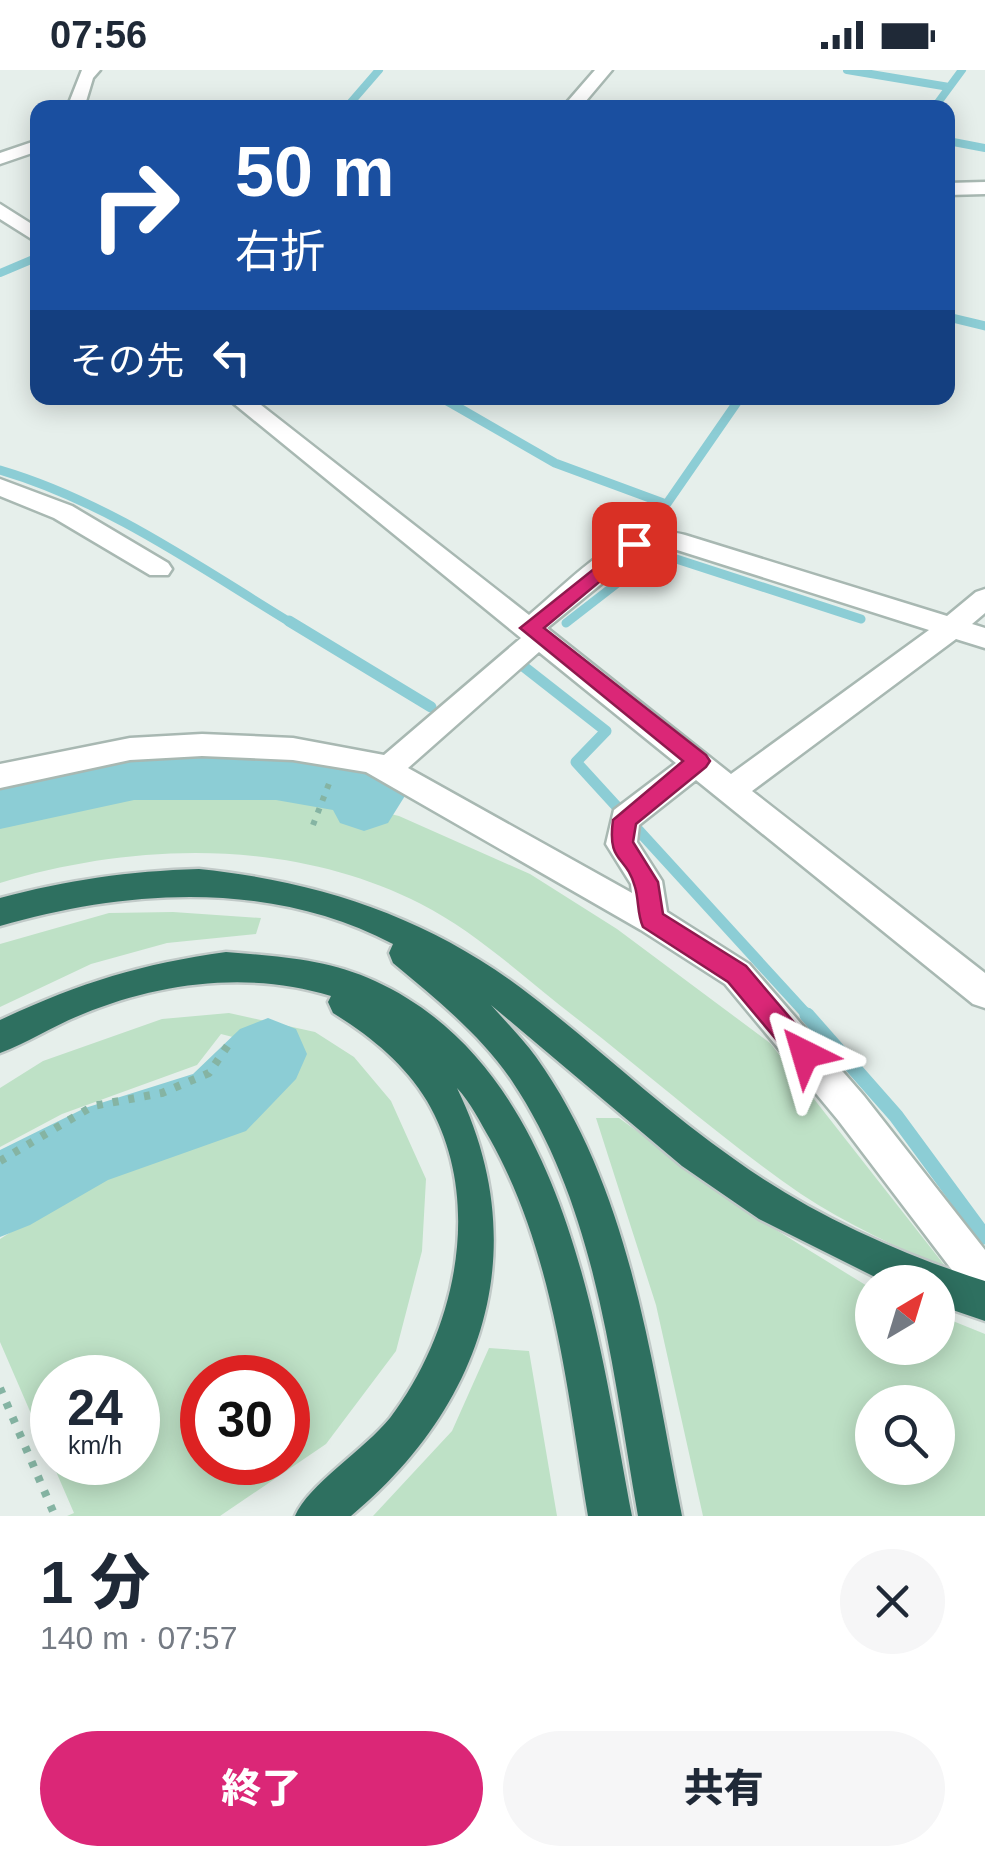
<!DOCTYPE html>
<html lang="ja">
<meta charset="utf-8">
<style>
body{margin:0;font-family:Arial,"Noto Sans JP",sans-serif;background:#f6f6f7;color:#1f2937;height:100vh;display:flex;flex-direction:column;font-size:38px;white-space:nowrap}
*{box-sizing:border-box;margin:0}
p{font-size:32px;color:#747a83}
.icon{flex:none;width:55px;height:55px;fill:none;stroke:currentColor;stroke-width:2;stroke-linecap:round;stroke-linejoin:round}
.map{position:relative;height:1446px;overflow:hidden}
.drawer{display:flex;flex-direction:column;background:#fff;flex:1}
.drawer>*{flex:none}
.guide{position:absolute;left:30px;top:30px;width:925px;height:305px;border-radius:20px;box-shadow:0 5px 25px #0003;background:#1a4fa0;color:#fff;overflow:hidden}
.needle{width:65px;rotate:38deg}
.fabs{position:absolute;left:855px;top:1195px;display:grid;gap:20px}
.fabs a{display:grid;place-items:center;width:100px;height:100px;border-radius:50%;background:#fff;box-shadow:0 5px 25px #0003;font-size:50px}
.speed{position:absolute;left:30px;top:1285px;display:flex;gap:20px;font-size:50px;font-weight:700;text-align:center}
.speed>*{display:grid;place-content:center;width:130px;height:130px;border-radius:50%;background:#fff;box-shadow:0 5px 25px #0003;line-height:1}
.speed small{font-size:25px;font-weight:400}
.speed .limit{border:15px solid #d22;background:#fff;color:#111}
.pin{position:absolute;display:grid;place-items:center;width:85px;height:85px;color:#fff;margin:-42px;border-radius:20px;box-shadow:0 5px 15px #0006}
.me{position:absolute;width:110px;margin:-55px;rotate:320deg;stroke-linejoin:round;filter:drop-shadow(0 0 8px #0008)}
.turn{display:flex;align-items:center;gap:35px;height:210px;padding:0 40px;font-size:45px}
.turn .icon{width:130px;height:130px;stroke-width:2.5}
.turn b{display:block;font-size:70px;line-height:85px}
.then{display:flex;align-items:center;height:95px;padding:0 40px;background:#0003;gap:20px;font-size:38px}
.round{display:grid;place-items:center;flex:none;width:105px;height:105px;border-radius:52px;background:#f6f6f7}
.summary{display:flex;align-items:center;justify-content:space-between;height:170px;padding:0 40px}
h1{font-size:60px;font-weight:800;line-height:75px}
.button{display:flex;gap:20px;margin-top:auto;padding:20px 40px}
.button a{flex:1;height:115px;border-radius:60px;background:#db2777;color:#fff;font-size:40px;font-weight:800;line-height:115px;text-align:center}
.button a+a{background:#f6f6f7;color:#1f2937}
.status{display:flex;justify-content:space-between;align-items:center;height:70px;padding:0 50px;background:#fff;direction:ltr}
.status svg{height:28px;fill:currentColor}
.map>svg:first-child{display:block}
.green{fill:#bee1c6;fill-rule:evenodd}
.lines{fill:none;stroke-linecap:round;stroke-linejoin:round}
.stream-far3{stroke:#8ccdd5;stroke-width:8}
.stream-far2{stroke:#8ccdd5;stroke-width:9}
.stream-far1{stroke:#8ccdd5;stroke-width:11}
.stream{stroke:#8ccdd5;stroke-width:15}
.river{fill:#8ccdd5;fill-rule:evenodd}
.minor-casing{stroke:#a8b8b2;stroke-width:5}
.highway-casing{stroke:#c1cac8;stroke-width:5}
.path-far1{stroke:#85b4a3;stroke-width:6;stroke-dasharray:5 8;stroke-linecap:butt}
.path{stroke:#85b4a3;stroke-width:8;stroke-dasharray:6 10;stroke-linecap:butt}
.minor{fill:#fff;fill-rule:evenodd}
.highway{fill:#2e7060;fill-rule:evenodd}
.route{fill:#db2777;stroke:#8e194d;stroke-width:2.5}
</style>
<div class="status"><b>07:56</b><svg viewBox="0 0 49 12"><path d="M0 12V9h3v3zM5 12V6h3v6zM10 12V3h3v9zM15 12V0h3v12zM26 1h20v11H26zM47 4h2v5h-2z"/></svg></div>
<div class="map">
<svg width="985" height="1446" viewBox="0 0 985 1446">
<rect width="100%" height="100%" fill="#e6efeb"/>
<path class="green" d="M261,718L311,725L399,746L530,804L617,859L770,973L949,1201C900,1178 846,1154 801,1124C724,1071 653,1008 580,951C529,912 478,863 421,834C291,768 136,772 0,813V751C91,726 167,720 261,718Z
M173,842L261,848L256,864L167,873L91,894L0,937V874L109,843Z
M229,943L315,962L354,987L391,1031L426,1109L422,1181L396,1281L326,1374L220,1446H67L74,1443L0,1272V1169L124,1090L177,1082L242,1053L269,1028L294,983L221,964L197,995L62,1044L0,1077V1018L43,991L162,949ZM52,1308H138V1392H52ZM202,1308H288V1392H202Z
M596,1048H619L760,1150L872,1219V1278H938V1245L985,1264V1446H703L656,1235ZM872,1332H938V1398H872Z
M489,1278L529,1281L557,1446H373L452,1361Z"/>
<g class="lines">
<path class="stream-far3" d="M847,0L949,17
M346,38L379,0
M934,38L962,0
M948,71L985,78
M0,203L38,187"/>
<path class="stream-far2" d="M948,247L985,256
M442,328L555,393L666,434
M0,400C106,431 199,497 293,554
M651,477L650,458L740,328
M566,553L651,487L667,486L861,549"/>
<path class="stream-far1" d="M289,551L431,637
M514,589L606,661L576,692L809,947
M374,721L384,711"/>
<path class="stream" d="M807,945L896,1046L985,1167"/>
<path class="river" d="M134,678H276L398,702L408,721L388,753L364,761L340,753L333,740L276,730H134L0,759V705Z
M268,948L296,959L307,984L296,1009L246,1061L108,1110L30,1155L0,1167V1080L85,1038L193,1004L240,959Z"/>
<defs>
<path id="minor" d="M82,0H100L93,8L84,38H67Z
M595,0H612L580,38H562Z
M38,70V81L0,94V83Z
M985,112V124L948,125V113Z
M0,134L38,158V173L0,149Z
M227,328H252L529,545C573,509 623,448 685,465L947,546L976,522L985,519V543L972,554L985,558V578L956,569L752,721L985,903V938L973,934L696,710L639,755L637,772L662,811L667,842L749,894L864,1026L985,1180V1231L971,1225L838,1050L725,914L641,860L366,702L293,690L202,686L130,690L0,718V694L130,668L202,664L293,668L384,685L521,568ZM654,477L674,479L929,560L731,704L547,558L643,480ZM539,582L676,693L614,740L606,774L631,814L632,823L408,698Z
M0,409L72,436L168,493L172,499L168,505H150L54,448L0,426Z"/>
<path id="highway" d="M199,799C317,811 425,846 521,918C594,973 659,1037 734,1089C809,1143 897,1183 985,1211V1251L938,1235V1212H885L759,1149L682,1096L491,935C506,952 523,969 536,987C631,1120 651,1291 682,1446H638C612,1299 597,1138 512,1011C480,964 436,929 393,893L389,883L393,874C270,810 129,819 0,856V828C67,810 129,801 199,799Z
M226,882C277,886 328,889 375,911C568,999 597,1263 632,1446H588C567,1319 554,1183 490,1069C480,1052 471,1033 457,1018C535,1178 484,1335 351,1446H295C308,1415 365,1379 390,1348C456,1261 485,1130 427,1031C404,993 370,966 333,943L328,932L331,926C250,901 161,912 83,944C55,955 29,972 0,983V950C79,913 140,894 226,882Z"/>
</defs>
<use href="#minor" class="minor-casing"/>
<use href="#highway" class="highway-casing"/>
<path class="path-far1" d="M313,755L330,711"/>
<path class="path" d="M0,1091L93,1036L162,1023L209,1003L233,968
M0,1318L55,1446"/>
<use href="#minor" class="minor"/>
<use href="#highway" class="highway"/>
</g>
<path class="route" d="M634,467L643,474L640,478L544,558L706,685L710,691L706,697L636,754L633,772L658,812L663,844L746,896L814,976L818,984L814,993L805,996L796,993L728,912L643,857C637,844 639,830 635,817C626,784 607,794 613,750L683,691L520,558Z"/>
</svg>
<div class="fabs">
<a><svg class="needle" viewBox="-14 -14 28 28"><path d="M0-13l5 13h-10z" fill="#e53935"/><path d="M0 13l5-13h-10z" fill="#747a83"/></svg></a>
<a><svg class="icon" aria-label="search" viewBox="0 0 24 24"><circle cx="10" cy="10" r="6"/><path d="M15 15l6 6"/></svg></a>
</div>
<div class="speed"><div>24<small>km/h</small></div><div class="limit">30</div></div>
<div class="pin" style="left:634px;top:474px;background:#d93025"><svg class="icon" aria-label="arrive" viewBox="0 0 24 24"><path d="M6 21V4h12l-3 4 3 4H6"/></svg></div>
<svg class="me" style="left:805px;top:984px" viewBox="-20 -20 40 40"><path d="M0-17L14 15 0 8-14 15z" fill="#db2777" stroke="#fff" stroke-width="4"/></svg>
<div class="guide">
<div class="turn"><svg class="icon" aria-label="right" viewBox="0 0 24 24"><path d="M7 20v-9h11M14 6l5 5-5 5"/></svg><div><b>50 m</b>右折</div></div>
<div class="then">その先<svg class="icon" aria-label="left" viewBox="0 0 24 24"><path d="M17 20v-9H6M10 6l-5 5 5 5"/></svg></div>
</div>
</div>
<section class="drawer">
<div class="summary"><div><h1>1 分</h1><p>140 m · 07:57</p></div><a class="round"><svg class="icon" aria-label="close" viewBox="0 0 24 24"><path d="M6 6l12 12M18 6L6 18"/></svg></a></div>
<div class="button"><a>終了</a><a>共有</a></div>
</section>
